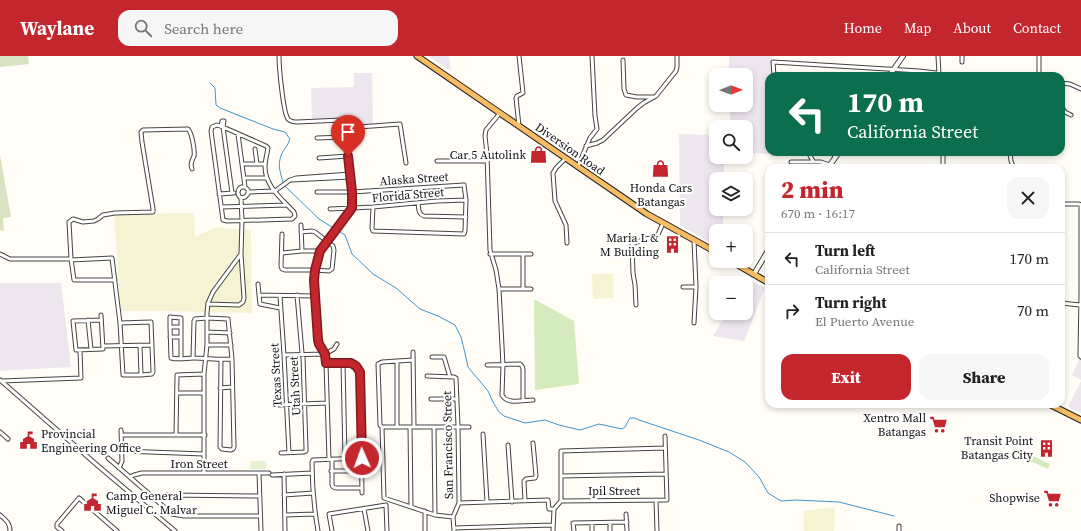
<!DOCTYPE html>
<meta charset="utf-8">
<style>
body{margin:0;font-family:"Source Serif 4",serif;background:#f6f6f6;color:#222;height:100vh;display:flex;flex-direction:column;font-size:15px;white-space:nowrap}
*{box-sizing:border-box;margin:0}
p{font-size:13px;color:#767676}
.icon{flex:none;width:22px;height:22px;fill:none;stroke:currentColor;stroke-width:2;stroke-linecap:round;stroke-linejoin:round}
.map{position:relative;flex:1;overflow:hidden}
.drawer{position:absolute;left:765px;top:108px;width:300px;height:244px;display:flex;flex-direction:column;background:#fff;border-radius:12px;box-shadow:0 2px 6px #0003}
.drawer>*{flex:none}
.guide{position:absolute;left:765px;top:16px;width:300px;height:84px;border-radius:12px;box-shadow:0 2px 6px #0003;background:#0b6e4f;color:#fff;overflow:hidden}
.needle{width:26px;rotate:89deg}
.buttons{position:absolute;left:709px;top:12px;display:grid;gap:8px}
.buttons a{display:grid;place-items:center;width:44px;height:44px;border-radius:8px;background:#fff;box-shadow:0 2px 6px #0003;font-size:20px}
.pin{position:absolute;display:grid;place-items:center;width:34px;height:34px;color:#fff;margin:-41px -17px;border-radius:50% 50% 50% 0;rotate:-45deg;box-shadow:0 0 4px #0007}
.pin .icon{rotate:45deg}
.me{position:absolute;width:44px;margin:-22px;rotate:358deg;stroke-linejoin:round;filter:drop-shadow(0 0 3px #0008)}
.turn{display:flex;align-items:center;gap:14px;height:84px;padding:0 16px;font-size:18px}
.turn .icon{width:52px;height:52px;stroke-width:2.5}
.turn b{display:block;font-size:28px;line-height:34px}
.round{display:grid;place-items:center;flex:none;width:42px;height:42px;border-radius:12px;background:#f6f6f6}
.headline{display:flex;align-items:center;justify-content:space-between;height:68px;padding:0 16px}
h1{font-size:24px;font-weight:800;line-height:30px;color:#c4262e}
.action{display:flex;gap:8px;margin-top:auto;padding:8px 16px}
.action a{flex:1;height:46px;border-radius:12px;background:#c4262e;color:#fff;font-size:16px;font-weight:800;line-height:46px;text-align:center}
.action a+a{background:#f6f6f6;color:#222}
ul{padding:0;list-style:none}
li{display:flex;align-items:center;gap:12px;height:52px;padding:0 16px;border-top:1px solid #e0e0e0}
li div{flex:1}
li b{display:block;font-size:15px}
li em{font-style:normal}
header{display:flex;align-items:center;gap:24px;box-sizing:border-box;height:56px;padding:0 20px;background:#c4262e;color:#fff}
header strong{font-size:19px}
nav{display:flex;gap:22px;margin-inline-start:auto;font-size:14px}
.search{width:280px;height:36px;background:#f6f6f6;display:flex;align-items:center;gap:10px;box-sizing:border-box;padding:0 14px;border-radius:12px;color:#767676;font-size:15px}
.map>svg:first-child{display:block}
.industrial{fill:#eee6ef}
.farmland{fill:#f6f3d4}
.green{fill:#d5ebbd}
.cemetery{fill:#d9e3c4}
.pitch{fill:#e6f2cf}
.lines{fill:none;stroke-linecap:round;stroke-linejoin:round}
.stream{stroke:#3f96cf;stroke-width:1}
.minor-casing{stroke:#444;stroke-width:5}
.tertiary-casing{stroke:#444;stroke-width:6}
.trunk-casing{stroke:#222;stroke-width:7}
.minor{stroke:#fff;stroke-width:3}
.tertiary{stroke:#fff;stroke-width:4}
.trunk{stroke:#f7bc64;stroke-width:5}
.route-casing{stroke:#7f191e;stroke-width:10}
.route{stroke:#c4262e;stroke-width:7}
.labels{text-anchor:middle;dominant-baseline:central;stroke-width:4;stroke-linejoin:round;paint-order:stroke}
.street-label{font-size:12px;fill:#111;stroke:#fff}
.poi-label{font-size:12px;fill:#111;stroke:#fff;text-anchor:end}
</style>
<header>
<strong>Waylane</strong>
<div class="search"><svg class="icon" aria-label="search" viewBox="0 0 24 24"><circle cx="10" cy="10" r="6"/><path d="M15 15l6 6"/></svg>Search here</div>
<nav><a>Home</a><a>Map</a><a>About</a><a>Contact</a></nav>
</header>
<div class="map">
<svg width="1081" height="475" viewBox="0 0 1081 475">
<rect width="100%" height="100%" fill="#fffdf5"/>
<path class="industrial" d="M428,0H449L451,15Z
M729,0H772L773,20H769V96H778V98L746,97V71H730V49H746V19H729Z
M354,17H372L373,69H348V62L312,63L311,32L354,31Z
M679,78L716,79V101H724V123H716V153H723V175H716V190L680,169Z
M749,223L765,232L744,285L713,280L727,257H746V228Z
M0,227H61L71,311L0,315Z
M1080,301L1081,302V324L1072,319Z
M1081,325V357L1068,351Z"/>
<path class="farmland" d="M194,157L195,181L216,171L251,175L252,257L164,255H121L114,158Z
M592,218H613L614,242L593,243Z
M835,451L834,475H804L803,455Z"/>
<path class="green" d="M534,243L574,265L579,328L535,334Z
M1029,398L1050,408L1048,413L1028,404L1027,402Z"/>
<path class="cemetery" d="M0,0H28L29,8L0,11Z
M0,99L11,161L3,162L4,175L0,174Z"/>
<path class="pitch" d="M251,405H266V413H250Z"/>
<g class="lines">
<path class="stream" d="M210,27L215,32L216,49L220,52L273,73L285,76L290,83C288,89 285,92 282,97C277,109 280,115 283,126
M285,130L319,163L335,173
M337,174L345,179L352,198L373,218L396,232L420,253L438,260L455,269L461,281L465,297L468,311L488,335L493,346L499,356L504,360L525,367L545,364L559,369L580,374L599,368L622,373L625,371L630,362H635L639,364L699,384L729,396L745,406L759,421L768,437L781,445L796,444L839,446L894,460"/>
<defs>
<path id="minor" d="M279,0C279,10 283,56 288,63C291,66 294,66 297,66L342,64L345,67L352,136V152L320,195L314,224L318,284L319,287L325,298L326,307L329,403
M519,0L523,37L517,40L516,42L519,70
M938,0L939,18
M962,0V6
M1039,0V20
M623,4L624,33L626,39L637,41H654
M774,20L773,6L919,15L962,20
M1061,27L1070,28L1081,33
M1061,50L1065,56L1071,59
M500,57L486,74L485,80L487,98L490,194L496,214L499,233L503,309L502,339C507,349 523,344 533,344
M217,69L223,71L266,90L268,92C267,98 265,105 265,111C265,130 282,143 294,156L295,160L292,163L227,165L223,164L211,75L212,71Z
M221,70L222,65H224L223,71L232,137
M345,72L400,68L406,107
M238,78L245,131
M317,82L346,81
M586,90L597,87L603,84L637,52L645,46L656,40L676,15L677,11V0
M255,93L257,108
M808,96L813,105
M831,96L836,101
M1010,96L1011,105L1014,112
M319,102L348,100
M566,102L556,112L553,117L555,145L566,169L567,187
M437,105H487
M791,106H821L830,109
M243,108H265
M578,110L590,82L597,73L595,60L592,0
M943,112V96
M244,122H267
M292,124L350,121
M249,136L275,135L290,124L296,122L350,118
M317,136H352L464,129L466,144L465,175L464,178L373,175L372,172L373,151
M219,138L234,137
M418,147C419,153 418,158 424,160L466,161
M1061,148H1079L1081,149V238L1080,297V300L1081,301
M221,151L287,149
M330,153L373,151L437,145L466,144
M301,169L302,195
M282,178L281,210L282,213L285,214H315L329,215L332,213L334,194L333,190L315,176L312,175L301,176
M694,184L696,231L694,267
M282,197L302,195H320
M0,198L10,203H71
M490,198H531
M523,198V233
M71,204L112,202L120,267L123,319H141L152,318L153,316L151,266L120,267
M115,224H74L71,203L69,166L73,163L83,166L94,165L98,163L103,159L115,157L153,156V153L142,86L141,76L143,74L188,73C192,77 195,95 194,100C192,105 190,107 192,113
M258,228L259,239
M683,231H696
M499,233H531
M280,240L284,299L289,397
M1061,247L1080,249
M208,248L239,249L243,246L244,242L241,198
M636,249L635,229L633,217L632,188L645,183L657,181L663,167
M280,252L260,248L259,239L315,240
M101,259L103,293L76,294L73,265L101,264
M88,264L91,293
M170,271H181
M208,276L230,277
M170,281H181
M140,289L141,319
M207,289H231
M103,290L151,289
M413,296L414,371
M325,298L334,293L337,288
M284,299L325,298
M432,301H444L450,321
M193,302L194,265L195,263L207,262L228,263L232,303L234,391L233,393L231,394L222,393L220,391L221,304
M181,303V262L170,261V271L171,302C178,304 187,302 194,302C207,302 219,304 232,303
M413,304L382,306L378,308L380,369L382,371L384,442L435,459L453,461
M397,305V371
M326,307C339,307 354,303 360,316L362,437
M343,307L345,403
M487,309L520,308L522,310L523,313V344
M427,320L454,321L456,322L458,370L459,442V447L453,461L454,475
M0,324L97,409L175,475
M1,325L81,322L80,294
M220,332L232,331
M177,337H204
M431,343H457
M278,349L327,347
M382,371H469
M410,371L411,451
M434,371L435,459
M0,376L8,383
M483,378L487,446
M121,379H205
M176,379L177,319L204,318
M508,389L512,446
M122,395L204,398
M281,397L304,396L306,395V392L303,301L302,297L297,239
M108,402L172,458L184,460H260
M332,403V429L333,431L336,432H362
M119,412L122,405L121,374
M331,415H362
M204,416V318L207,289V257L208,247L213,236L241,198L242,165L241,142C237,139 237,134 241,131H245L248,134V138L245,141L241,142
M259,417L261,475
M284,418L285,475
M272,419L312,417
M561,420L666,418
M130,421L134,419L142,417H269
M284,439L313,437
M157,444L160,441L166,439L259,440
M656,444L657,475
M525,445L524,425L526,423L535,422L536,420L533,387
M561,445L667,444L665,380
M459,447L548,444L549,453H554
M364,453L368,475
M425,455V475
M626,458L627,475
M0,459C6,464 10,467 10,475
M285,459L315,458
M592,467V475
M610,467V475
M899,470V475
M454,472L553,469
M62,475L57,471V468L79,442L117,475
M318,475C314,452 312,430 312,406L313,404L362,402
M332,475L329,458L386,449L387,475
M553,475L554,453L561,445V395L665,392
M574,475L573,467L627,466"/>
<path id="tertiary" d="M889,20L903,0
M828,112L839,96
M754,218L769,193"/>
<path id="trunk" d="M417,0L647,158L716,196
M731,205L769,227
M1049,348L1081,364"/>
</defs>
<use href="#minor" class="minor-casing"/>
<use href="#tertiary" class="tertiary-casing"/>
<use href="#trunk" class="trunk-casing"/>
<use href="#minor" class="minor"/>
<use href="#tertiary" class="tertiary"/>
<use href="#trunk" class="trunk"/>
</g>
<g class="lines">
<defs>
<path id="route" d="M348,100L352,136V152L320,195L315,214L314,224L318,284L319,288L325,298L326,307H351L356,310L360,316L362,402"/>
</defs>
<use href="#route" class="route-casing"/>
<use href="#route" class="route"/>
</g>
<defs>
<symbol id="shop-bare" viewBox="-9 -9 18 18"><path d="M-5-2.5h2.3a2.7 3.5 0 0 1 5.4 0H5L5.5 6h-11ZM-1.5-2.5h3a1.5 2.3 0 0 0-3 0Z" fill="#c4262e" stroke="#fff" stroke-width="2.5" paint-order="stroke"/></symbol>
<symbol id="building-bare" viewBox="-9 -9 18 18"><path d="M-4-6H4V6H1V3H-1V6H-4ZM-2.5-4.3h1.7v1.8h-1.7ZM.8-4.3h1.7v1.8H.8ZM-2.5-1h1.7V.8h-1.7ZM.8-1h1.7V.8H.8Z" fill="#c4262e" stroke="#fff" stroke-width="2.5" paint-order="stroke"/></symbol>
<symbol id="supermarket-bare" viewBox="-9 -9 18 18"><path d="M-6-5.5h2.5l.6 2H6L4.5 2H-2.5L-4.4-4H-6ZM-1.5 3.2a1.3 1.3 0 1 0 .1 0ZM3 3.2a1.3 1.3 0 1 0 .1 0Z" fill="#c4262e" stroke="#fff" stroke-width="2.5" paint-order="stroke"/></symbol>
<symbol id="civic-bare" viewBox="-9 -9 18 18"><path d="M-.6-6.5H3V-4.5H.6V-3L4-1V1h2V6H-6V1h2V-1L-.6-3ZM-1.2 2.5V6h2.4V2.5Z" fill="#c4262e" stroke="#fff" stroke-width="2.5" paint-order="stroke"/></symbol>
</defs>
<g fill-rule="evenodd">
<use href="#shop-bare" x="526" y="86" width="25" height="25"/>
<use href="#shop-bare" x="648" y="100" width="25" height="25"/>
<use href="#building-bare" x="660" y="176" width="25" height="25"/>
<use href="#supermarket-bare" x="926" y="356" width="25" height="25"/>
<use href="#civic-bare" x="16" y="372" width="25" height="25"/>
<use href="#building-bare" x="1034" y="380" width="25" height="25"/>
<use href="#supermarket-bare" x="1040" y="430" width="25" height="25"/>
<use href="#civic-bare" x="80" y="434" width="25" height="25"/>
</g>
<g class="labels">
<g class="street-label">
<text transform="translate(570 93) rotate(35)">Diversion Road</text>
<text transform="translate(414 123) rotate(-4)">Alaska Street</text>
<text transform="translate(408 139) rotate(-5)">Florida Street</text>
<text transform="translate(276 319) rotate(-93)">Texas Street</text>
<text transform="translate(295 330) rotate(-93)">Utah Street</text>
<text transform="translate(448 389) rotate(-91)">San Francisco Street</text>
<text x="199" y="408">Iron Street</text>
<text x="614" y="435">Ipil Street</text>
</g>
<g class="poi-label">
<text x="526" y="99">Car 5 Autolink</text>
<text x="661" y="132" text-anchor="middle">Honda Cars<tspan x="661" dy="14">Batangas</tspan></text>
<text x="659" y="182">Maria L &amp;<tspan x="659" dy="14">M Building</tspan></text>
<text x="926" y="362">Xentro Mall<tspan x="926" dy="14">Batangas</tspan></text>
<text x="41" y="378" text-anchor="start">Provincial<tspan x="41" dy="14">Engineering Office</tspan></text>
<text x="1033" y="385">Transit Point<tspan x="1033" dy="14">Batangas City</tspan></text>
<text x="106" y="440" text-anchor="start">Camp General<tspan x="106" dy="14">Miguel C. Malvar</tspan></text>
<text x="1040" y="442">Shopwise</text>
</g>
</g>
</svg>
<div class="buttons">
<a><svg class="needle" viewBox="-14 -14 28 28"><path d="M0-13l5 13h-10z" fill="#e53935"/><path d="M0 13l5-13h-10z" fill="#767676"/></svg></a>
<a><svg class="icon" aria-label="search" viewBox="0 0 24 24"><circle cx="10" cy="10" r="6"/><path d="M15 15l6 6"/></svg></a>
<a><svg class="icon" aria-label="layers" viewBox="0 0 24 24"><path d="M12 4l9 5-9 5-9-5zM3 14l9 5 9-5"/></svg></a>
<a>+</a>
<a>−</a>
</div>
<div class="pin" style="left:348px;top:100px;background:#d93025"><svg class="icon" aria-label="arrive" viewBox="0 0 24 24"><path d="M6 21V4h12l-3 4 3 4H6"/></svg></div>
<svg class="me" style="left:362px;top:402px" viewBox="-20 -20 40 40"><circle r="17" fill="#c4262e" stroke="#fff" stroke-width="3"/><path d="M0-11L8 9 0 5-8 9z" fill="#fff"/></svg>
<div class="guide">
<div class="turn"><svg class="icon" aria-label="left" viewBox="0 0 24 24"><path d="M17 20v-9H6M10 6l-5 5 5 5"/></svg><div><b>170 m</b>California Street</div></div>
</div>
<section class="drawer">
<div class="headline"><div><h1>2 min</h1><p>670 m · 16:17</p></div><a class="round"><svg class="icon" aria-label="close" viewBox="0 0 24 24"><path d="M6 6l12 12M18 6L6 18"/></svg></a></div>
<ul>
<li><svg class="icon" aria-label="left" viewBox="0 0 24 24"><path d="M17 20v-9H6M10 6l-5 5 5 5"/></svg><div><b>Turn left</b><p>California Street</p></div><em>170 m</em></li>
<li><svg class="icon" aria-label="right" viewBox="0 0 24 24"><path d="M7 20v-9h11M14 6l5 5-5 5"/></svg><div><b>Turn right</b><p>El Puerto Avenue</p></div><em>70 m</em></li>
</ul>
<div class="action"><a>Exit</a><a>Share</a></div>
</section>
</div>
